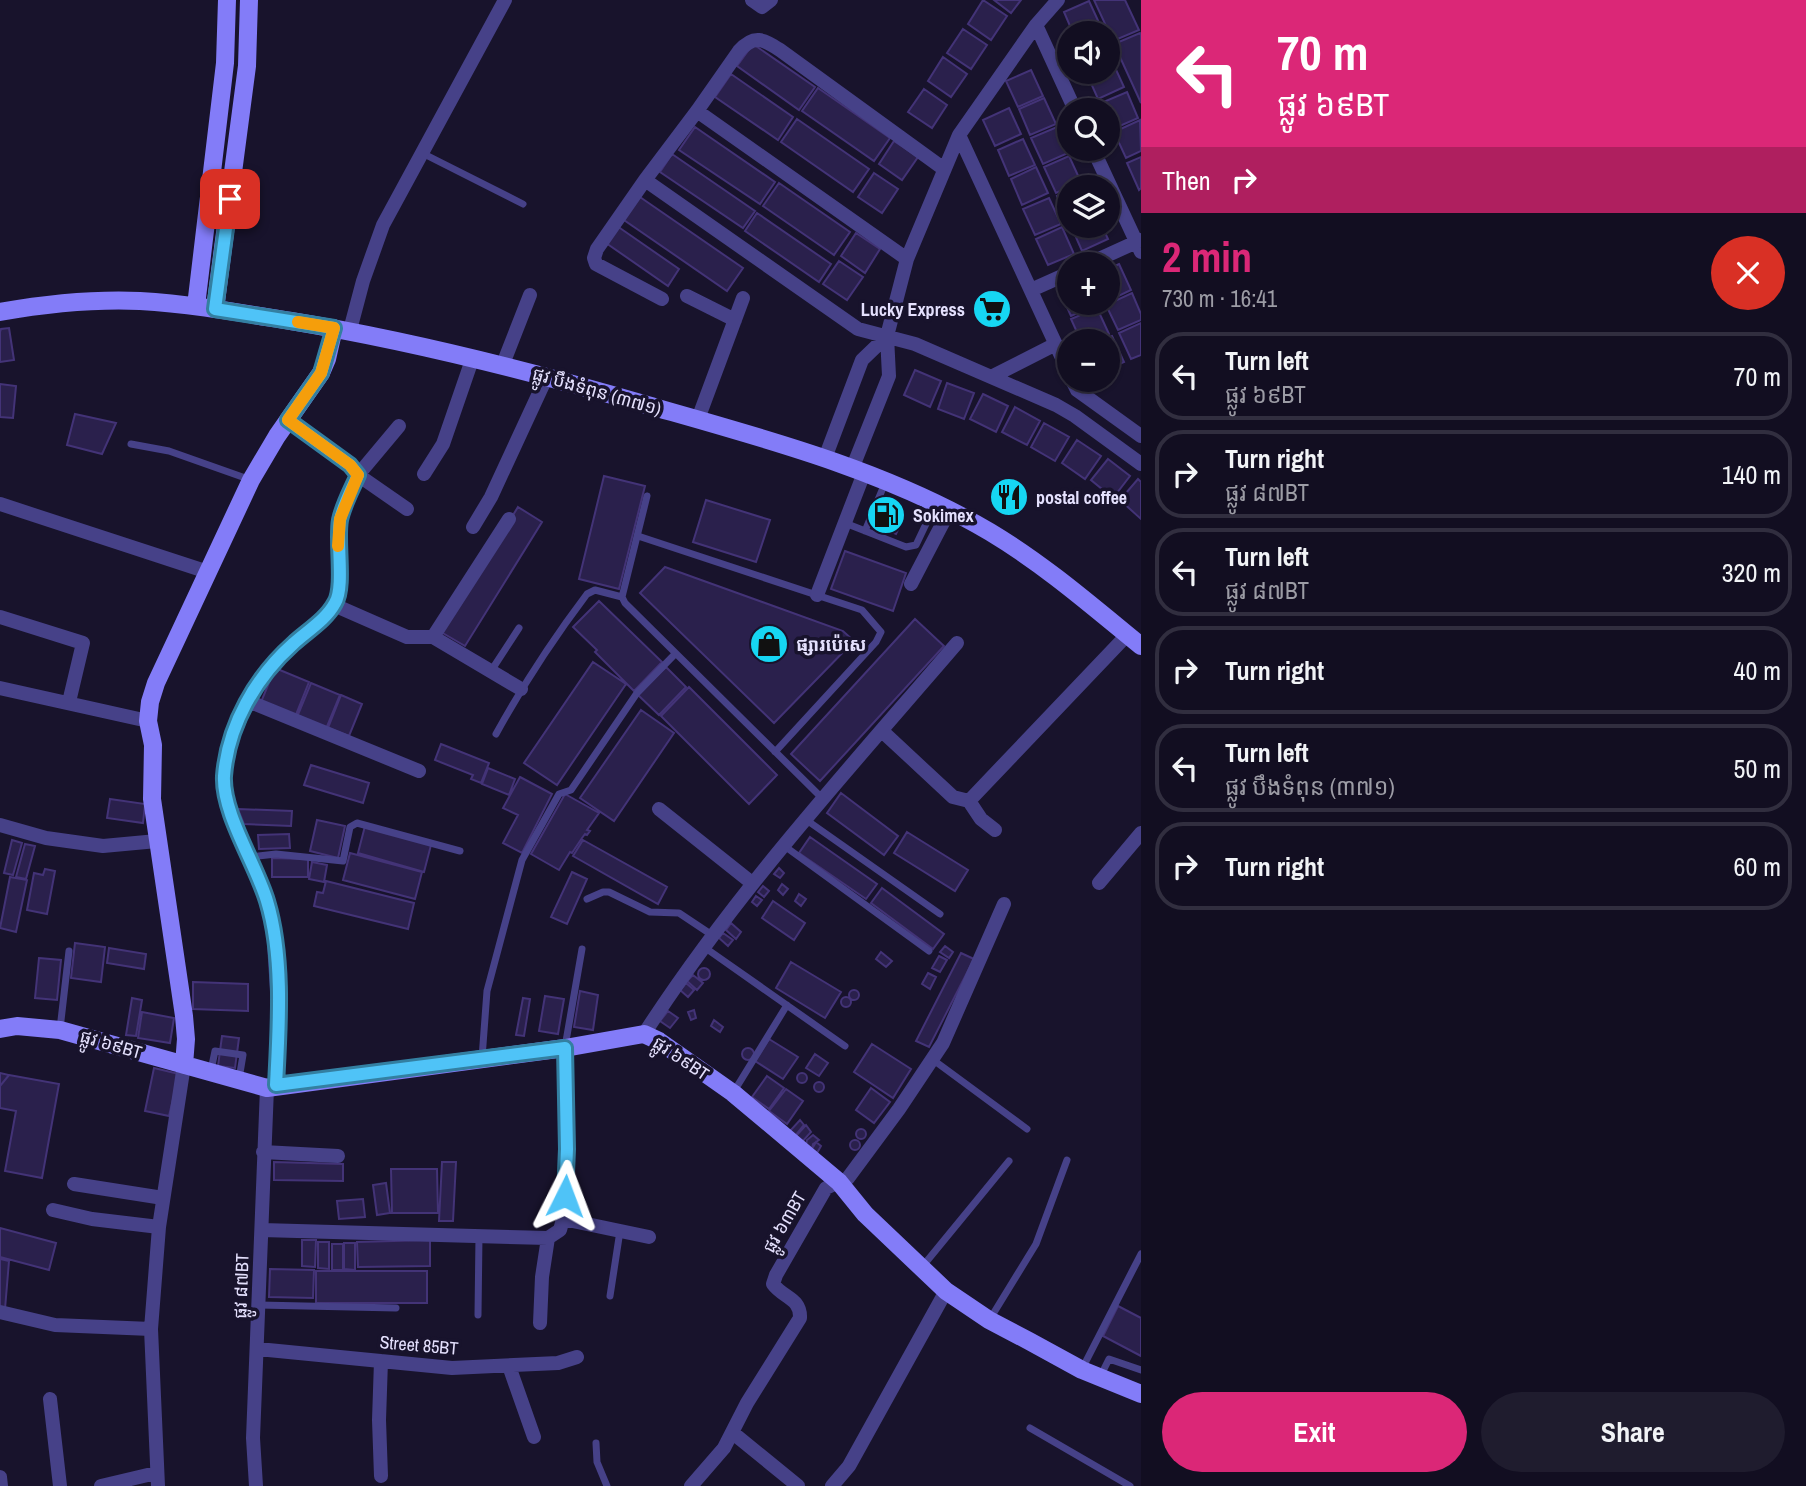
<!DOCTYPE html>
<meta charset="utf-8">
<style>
body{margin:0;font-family:"Archivo Narrow","Noto Sans Khmer",sans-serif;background:#1f1c2e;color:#f1f3f6;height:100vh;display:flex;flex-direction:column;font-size:26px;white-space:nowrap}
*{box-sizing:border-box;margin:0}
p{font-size:23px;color:#9c9ca5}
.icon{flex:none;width:38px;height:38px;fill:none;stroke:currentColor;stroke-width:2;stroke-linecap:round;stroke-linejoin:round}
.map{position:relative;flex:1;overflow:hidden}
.sheet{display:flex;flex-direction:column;background:#120e21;width:665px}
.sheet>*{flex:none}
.banner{background:#db2777;color:#fff;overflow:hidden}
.controls{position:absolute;left:1057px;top:21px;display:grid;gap:14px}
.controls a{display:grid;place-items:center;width:63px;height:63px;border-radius:50%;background:#120e21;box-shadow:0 2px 5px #0004,0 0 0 2px #312e3f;font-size:35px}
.pin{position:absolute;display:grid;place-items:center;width:60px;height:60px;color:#fff;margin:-30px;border-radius:14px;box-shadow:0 4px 10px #0006}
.me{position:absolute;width:77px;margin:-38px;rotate:3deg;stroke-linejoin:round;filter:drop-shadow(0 0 5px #0008)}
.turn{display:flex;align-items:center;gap:24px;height:147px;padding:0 21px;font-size:32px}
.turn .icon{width:91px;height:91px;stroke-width:2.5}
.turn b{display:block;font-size:49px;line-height:60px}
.then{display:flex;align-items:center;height:66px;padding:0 21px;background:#0003;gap:14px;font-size:26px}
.round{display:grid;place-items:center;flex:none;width:74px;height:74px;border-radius:37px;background:#1f1c2e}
.summary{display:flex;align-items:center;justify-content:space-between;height:119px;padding:0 21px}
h1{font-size:42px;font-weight:800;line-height:52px;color:#db2777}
.cta{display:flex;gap:14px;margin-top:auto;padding:14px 21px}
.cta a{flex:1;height:80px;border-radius:42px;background:#db2777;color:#fff;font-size:28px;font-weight:800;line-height:80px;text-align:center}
.cta a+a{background:#1f1c2e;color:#f1f3f6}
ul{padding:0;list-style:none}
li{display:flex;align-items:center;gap:21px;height:88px;margin:0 14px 10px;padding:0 7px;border:4px solid #312e3f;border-radius:28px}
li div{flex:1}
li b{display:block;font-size:26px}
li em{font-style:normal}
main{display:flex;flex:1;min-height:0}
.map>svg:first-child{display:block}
.building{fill:#2a204c;stroke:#433377;stroke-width:2}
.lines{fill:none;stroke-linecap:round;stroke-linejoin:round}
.lane{stroke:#464188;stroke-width:7}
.street{stroke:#464188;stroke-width:14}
.secondary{stroke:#837cf8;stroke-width:18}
.route-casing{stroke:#337fa1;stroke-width:18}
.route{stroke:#4fc3f7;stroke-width:12}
.slow{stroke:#f59e0b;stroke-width:12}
.labels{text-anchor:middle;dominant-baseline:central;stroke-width:7;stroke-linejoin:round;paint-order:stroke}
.poi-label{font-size:18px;font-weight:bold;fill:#e4e0fd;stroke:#18132c;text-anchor:start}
.street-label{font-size:18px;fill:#e4e0fd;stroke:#18132c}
</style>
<main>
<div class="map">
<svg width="1141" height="1486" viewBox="0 0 1141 1486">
<rect width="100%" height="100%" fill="#18132c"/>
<path class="building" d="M983,0L1007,16L991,40L968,24Z
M994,0H1021L1011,13Z
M1094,0H1125L1139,30L1113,41Z
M1089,1L1101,27L1087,33H1073L1064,12Z
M963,29L987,45L971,69L947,53Z
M1140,33L1141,35V103L1114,44Z
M753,44L815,87L799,110L737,66Z
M943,57L967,74L951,97L928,81Z
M1112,61L1124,87L1098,99L1086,72H1108V63Z
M1031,70L1043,96L1018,107L1006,81Z
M731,74L793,117L778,140L715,97Z
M818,88L890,138L874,161L802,111Z
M924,89L947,105L932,128L908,112Z
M1127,92L1138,118L1113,129L1108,118V110H1104L1101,103Z
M1044,98L1056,124L1030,135L1019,109Z
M1009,108L1021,134L995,146L983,120Z
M797,119L869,169L853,192L781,142Z
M1140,120L1141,151L1126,158L1114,132Z
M695,127L775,182L760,204L679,150Z
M1057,127L1068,153L1043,164L1031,138Z
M1023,139L1035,165L1009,176L998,150Z
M894,141L918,157L902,180L879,164Z
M672,154L755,211L743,228L660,172Z
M1069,156L1081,182L1056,193L1044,167Z
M1141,157V188L1139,190L1127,163Z
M1036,167L1048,193L1022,205L1011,179Z
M874,173L898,189L882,213L858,197Z
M779,183L850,232L834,255L763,206Z
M1069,190V222H1068L1057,196Z
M637,195L743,268L727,291L621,218Z
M1049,198L1061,224L1035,235L1023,209Z
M757,213L831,264L819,282L745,231Z
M617,226L679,269L668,286L606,243Z
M1071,226H1102L1108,239L1082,251Z
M1062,227L1074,254L1048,265L1036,239Z
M856,233L880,249L865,273L841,256Z
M839,261L863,277L847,300L823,284Z
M1119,264L1131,290L1108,301V269Z
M1069,286V303H1095L1096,305L1071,316L1059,290Z
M1132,293L1141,314V320L1118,330L1106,305Z
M1097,308L1109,334L1092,341H1081L1071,319Z
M1141,323V355L1131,359L1119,333Z
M9,328L14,360L0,362V332L1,329Z
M1112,336L1124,362L1108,369V341H1100Z
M915,370L941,381L930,407L904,395Z
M947,383L974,393L964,419L938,409Z
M0,384L16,386L13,418L0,417Z
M983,394L1008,406L996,432L970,419Z
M1015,407L1040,421L1027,445L1002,432Z
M75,414L116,423L102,454L67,445Z
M1044,423L1069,437L1055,461L1031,447Z
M1077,440L1101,456L1085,479L1062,463Z
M1108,459L1130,476L1113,498L1091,480Z
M604,476L645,486L619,589L579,579Z
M1138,479L1141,482V519L1120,500Z
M706,500L770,520L756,562L693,542Z
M518,507L542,522L465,646L441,632Z
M878,508L903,519L896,534L872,523Z
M845,551L906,573L893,611L831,589Z
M665,567L843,631L854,641L774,723L640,593Z
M599,601L662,662L634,691L595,652L597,650L573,627Z
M915,619L944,646L820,781L791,754Z
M593,662L626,684L557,785L524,763Z
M666,667L686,687L659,715L638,695Z
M275,668L309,682L295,717L261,702Z
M311,683L340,695L326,729L297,717Z
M689,687L777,775L749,804L661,716Z
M341,695L362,704L349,736L328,728Z
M641,710L674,733L614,821L580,798Z
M441,744L489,763L481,783L471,779L473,775L435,760Z
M311,765L369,783L363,803L304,785Z
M488,768L515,779L509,795L482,784Z
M520,777L552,794L522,853L503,843L518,815L503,808Z
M841,793L898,836L884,855L827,813Z
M565,794L599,813L587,830L590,831L587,835L585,834L582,838L572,853L570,852L559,870L531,854Z
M110,799L145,804L143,823L107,818Z
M238,809L292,811L291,826L244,824Z
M317,820L345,826L338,858L310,851Z
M365,826L431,845L424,872L358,853Z
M907,832L968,870L955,891L894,853Z
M289,834L290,848L259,849L258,835Z
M810,837L877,884L866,899L799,853Z
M12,840L22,843L13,875L4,873Z
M583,840L667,887L658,904L573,856Z
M25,844L35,846L26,879L16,877Z
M350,853L422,872L415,899L343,880Z
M272,858L308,859V877H272Z
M312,862L327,865L324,882L309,879Z
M779,868L784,873L780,878L774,874Z
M45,869L55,871L47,914L27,910L34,873L43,875Z
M572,872L587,879L567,924L551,917Z
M10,877L27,880L16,932L0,928Z
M326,881L414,903L408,929L314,906L317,892L323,893Z
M782,884L788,889L783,895L778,890Z
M763,886L769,891L764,897L758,892Z
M882,888L944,934L933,949L871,903Z
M799,894L806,899L801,906L795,901Z
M756,896L762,900L757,906L752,902Z
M773,901L805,923L794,940L762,918Z
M731,923L741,932L736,939L726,930Z
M723,933L733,940L728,946L719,938Z
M75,943L105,947L101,982L71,978Z
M945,946L953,952L949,958L940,952Z
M109,948L146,954L144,969L107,963Z
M881,952L892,961L886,967L876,959Z
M961,953L974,959L929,1047L916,1041Z
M939,956L947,960L940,972L932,968Z
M39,958L61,960L57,1000L35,998Z
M791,962L841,992L825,1018L776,988Z
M698 974a6 6 0 1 1 12 0a6 6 0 1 1-12 0Z
M928,973L936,977L930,989L922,984Z
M693,975L703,983L697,990L687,981Z
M193,982L248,984V1011L193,1009Z
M686,983L694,990L688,997L680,990Z
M849 995a5 5 0 1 1 10 0a5 5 0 1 1-10 0Z
M580,991L598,995L593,1030L574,1027Z
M545,996L564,999L558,1034L539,1031Z
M841 1002a5 5 0 1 1 10 0a5 5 0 1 1-10 0Z
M132,998L142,1000L136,1036L126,1035Z
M523,998L530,999L524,1036L516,1035Z
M694,1010L696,1018L691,1020L688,1012Z
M668,1011L678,1018L670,1028L660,1021Z
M142,1012L174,1018L170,1043L138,1038Z
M714,1020L723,1027L720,1032L711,1026Z
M222,1036L239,1038L235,1068L218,1066Z
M769,1039L798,1057L783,1079L755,1061Z
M872,1044L911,1069L893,1098L854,1072Z
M742 1054a6 6 0 1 1 12 0a6 6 0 1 1-12 0Z
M815,1054L828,1063L819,1076L806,1068Z
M154,1068L179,1074L169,1116L145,1111Z
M0,1073L9,1075L0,1086Z
M797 1078a5 5 0 1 1 10 0a5 5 0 1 1-10 0Z
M9,1075L59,1084L42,1178L5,1171L16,1111L0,1108V1086Z
M767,1076L784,1088L769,1109L752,1097Z
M814 1087a5 5 0 1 1 10 0a5 5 0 1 1-10 0Z
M871,1088L890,1102L874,1123L856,1110Z
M786,1089L803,1101L787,1124L769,1111Z
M800,1120L804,1125L795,1136L789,1132Z
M806,1125L811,1132L802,1142L795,1137Z
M856 1134a5 5 0 1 1 10 0a5 5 0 1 1-10 0Z
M813,1135L819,1140L813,1144L812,1149L806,1145L807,1140Z
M850 1145a5 5 0 1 1 10 0a5 5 0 1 1-10 0Z
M816,1142L821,1146L817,1153L812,1149Z
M274,1162L343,1164V1181L274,1180Z
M442,1162H456L453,1221H439Z
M391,1169H437L438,1213H392Z
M386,1183L390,1213L377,1215L373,1185Z
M363,1199L365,1217L339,1219L337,1201Z
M0,1228L56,1243L49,1270L0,1257Z
M302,1240H316L315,1267L302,1266Z
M430,1240V1266L358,1267L357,1242Z
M318,1242H329V1269L318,1268Z
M344,1243H355V1270L344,1269Z
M332,1244H343V1270H332Z
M0,1259L9,1261L5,1309L0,1308Z
M270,1269L314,1270L313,1298L269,1297Z
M316,1271H427V1303H316Z
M1118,1306L1141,1318V1356L1103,1336Z"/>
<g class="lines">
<path class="lane" d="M422,153L523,204
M131,444L169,451L251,480
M845,523L906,547L916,545L935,505
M865,531L885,483
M638,536L862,610L881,632L876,642L775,752
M622,597L647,496
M491,671L519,628
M496,734C523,685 553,639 587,594L595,590L622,597L625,603L822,798
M805,819L940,914
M783,845L929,951
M250,857L276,854L343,861L350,827L357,823L460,851
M587,899L603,892H609L650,912L679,913L712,935
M704,947L845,1046
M60,1029L69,951
M565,1047L582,949
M482,1058L487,991L522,860L559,794L571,790L637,693L675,654
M932,1059L1027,1129
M211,1070L215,1051L243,1055L239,1079
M733,1093L787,1005
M922,1267L1009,1161
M610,1296L620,1231
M259,1305L396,1308
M478,1315L479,1236
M990,1319L1036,1244L1067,1160
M1082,1369L1141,1254
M1100,1377L1109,1359L1141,1370
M1030,1428L1130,1486
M596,1443L597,1462L607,1486"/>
<path class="street" d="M752,0L762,7L771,0
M1036,25L1075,110
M697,111L907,259
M959,135L1069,373
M1093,149L1141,252
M944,169L780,50C763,39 754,34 739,51L697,111L645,180L858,329L915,344L1056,405L1075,416L1141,464
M645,180L597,249L594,258L596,264L662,299
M1088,264L1141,240
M1031,290L1069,273
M687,296L735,320
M350,330L363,281L383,225L505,0
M503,364L530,295
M991,377L1056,344
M1072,380L1077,390L1141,436
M698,419L743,298
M399,426L358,475L407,509
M825,458L862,360L887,336
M852,469L889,376L887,336L907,259L959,135L1036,25L1058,0
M424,474L443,444L473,357
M0,504L208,572
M473,527L491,497L547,376
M911,584L949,511
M817,595L864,473
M334,605L407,637H433L521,689
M0,617L83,643L69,702
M433,637L509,519
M0,688L148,721
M248,701L419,771
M882,731L953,797L969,801L981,819L995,830
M969,801L1128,634
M659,809L752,883
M0,825L46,838L103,846L157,841
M1099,883L1141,833
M644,1034C735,893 848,770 957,643
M276,1085L279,1022L273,928L267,901L227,801L224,777L232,738L248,701L261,677L274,662L327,614L338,597L340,519L358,475L350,465L288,420
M263,1152L338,1156
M74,1184L163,1198
M53,1210L92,1219L159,1227
M563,1219L649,1237
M262,1230L548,1238L560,1230L563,1219L567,1149L565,1048
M0,1312L55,1325L151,1329
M540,1323L542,1277L548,1238
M258,1349L452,1368L558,1363L577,1357
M509,1366L534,1437
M50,1399L60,1486
M733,1433L798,1486
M381,1476L379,1420L381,1361
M0,1477L1,1486
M101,1486L156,1473
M158,1486L151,1329L159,1227L184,1065
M256,1486L253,1438L267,1088
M691,1486L724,1448L747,1403L800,1318C801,1298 783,1298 773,1284L776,1275L826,1188L848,1178L899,1109L943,1043L1004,904
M832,1486L849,1466L946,1291"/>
<path class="secondary" d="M196,306L225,63L227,0
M215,309L247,66L249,0
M0,312C45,304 94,299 140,301C191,304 241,313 291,321C412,341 530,371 647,405C763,438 885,470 990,532C1045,565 1092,606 1141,646
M0,1029L17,1026L60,1030L267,1088L565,1048L644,1034L659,1041L733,1093L839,1182L865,1214L946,1291L989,1320L1029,1341L1082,1370L1141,1394
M184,1065L186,1039L184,1016L152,799L153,745L148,721L150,702L156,683L251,480L277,436L321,373L327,359L334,328"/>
</g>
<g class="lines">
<defs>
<path id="route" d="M230,199L215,309L334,328L321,373L288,420L350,465L358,475C352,489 343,505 340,520C336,541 345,587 335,603C326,620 307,631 293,644C256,677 228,725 224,776C222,813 256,864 267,901C284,957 279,1027 276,1085L565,1048L567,1149L565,1196"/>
</defs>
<use href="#route" class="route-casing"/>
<use href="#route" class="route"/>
<path class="slow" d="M298,322L334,328L321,373L288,420L350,465L358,475L340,519L338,546"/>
</g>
<defs>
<symbol id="supermarket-disc" viewBox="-11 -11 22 22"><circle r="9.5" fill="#16d6f3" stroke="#18132c"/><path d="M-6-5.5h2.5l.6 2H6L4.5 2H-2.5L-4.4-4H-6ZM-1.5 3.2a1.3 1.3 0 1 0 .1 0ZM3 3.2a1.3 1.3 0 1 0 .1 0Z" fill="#111"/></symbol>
<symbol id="restaurant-disc" viewBox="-11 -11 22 22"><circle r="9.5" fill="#16d6f3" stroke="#18132c"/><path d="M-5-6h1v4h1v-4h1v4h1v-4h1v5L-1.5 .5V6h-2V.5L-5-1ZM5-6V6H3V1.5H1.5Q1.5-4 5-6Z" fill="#111"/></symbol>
<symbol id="fuel-disc" viewBox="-11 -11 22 22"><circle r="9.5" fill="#16d6f3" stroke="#18132c"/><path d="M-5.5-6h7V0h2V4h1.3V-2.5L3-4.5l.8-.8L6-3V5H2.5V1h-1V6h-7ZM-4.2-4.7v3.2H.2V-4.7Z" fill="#111"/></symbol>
<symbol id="shop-disc" viewBox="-11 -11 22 22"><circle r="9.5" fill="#16d6f3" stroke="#18132c"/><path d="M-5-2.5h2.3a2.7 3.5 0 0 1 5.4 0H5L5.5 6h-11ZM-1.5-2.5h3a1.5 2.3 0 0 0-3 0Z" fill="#111"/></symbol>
</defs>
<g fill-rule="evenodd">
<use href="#supermarket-disc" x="970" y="287" width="44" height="44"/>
<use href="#restaurant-disc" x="987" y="475" width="44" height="44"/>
<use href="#fuel-disc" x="864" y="493" width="44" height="44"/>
<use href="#shop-disc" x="747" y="622" width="44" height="44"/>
</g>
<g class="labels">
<g class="poi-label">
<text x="965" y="309" text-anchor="end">Lucky Express</text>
<text x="1036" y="497">postal coffee</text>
<text x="913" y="515">Sokimex</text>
<text x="796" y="644">ផ្សារប៉េសេ</text>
</g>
<g class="street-label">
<text transform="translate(597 391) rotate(16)">ផ្លូវ បឹងទំពុន (៣៧១)</text>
<text transform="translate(111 1044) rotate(16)">ផ្លូវ ៦៩BT</text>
<text transform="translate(681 1058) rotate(34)">ផ្លូវ ៦៩BT</text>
<text transform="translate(784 1222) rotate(-60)">ផ្លូវ ៦៣BT</text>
<text transform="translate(241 1286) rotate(-88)">ផ្លូវ ៨៧BT</text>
<text transform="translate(419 1345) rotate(5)">Street 85BT</text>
</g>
</g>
</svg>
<div class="controls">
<a><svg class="icon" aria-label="sound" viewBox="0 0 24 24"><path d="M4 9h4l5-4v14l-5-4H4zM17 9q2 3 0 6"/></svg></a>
<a><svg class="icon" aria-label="search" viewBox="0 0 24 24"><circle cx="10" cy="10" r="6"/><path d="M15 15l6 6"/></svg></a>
<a><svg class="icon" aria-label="layers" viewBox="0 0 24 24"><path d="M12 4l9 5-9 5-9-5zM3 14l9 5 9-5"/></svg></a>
<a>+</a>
<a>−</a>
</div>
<div class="pin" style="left:230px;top:199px;background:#d93025"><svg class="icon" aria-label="arrive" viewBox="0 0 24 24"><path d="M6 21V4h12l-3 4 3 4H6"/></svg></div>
<svg class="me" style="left:565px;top:1196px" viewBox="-20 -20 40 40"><path d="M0-17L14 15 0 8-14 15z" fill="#4fc3f7" stroke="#fff" stroke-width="4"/></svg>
</div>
<section class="sheet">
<div class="banner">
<div class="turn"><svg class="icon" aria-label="left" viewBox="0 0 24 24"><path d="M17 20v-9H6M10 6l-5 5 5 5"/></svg><div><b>70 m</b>ផ្លូវ ៦៩BT</div></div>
<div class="then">Then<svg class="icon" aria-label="right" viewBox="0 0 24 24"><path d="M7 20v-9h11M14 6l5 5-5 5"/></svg></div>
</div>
<div class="summary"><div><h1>2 min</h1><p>730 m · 16:41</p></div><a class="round" style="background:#d93025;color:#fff"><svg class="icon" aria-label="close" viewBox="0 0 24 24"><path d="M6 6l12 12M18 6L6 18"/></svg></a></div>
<ul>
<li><svg class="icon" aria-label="left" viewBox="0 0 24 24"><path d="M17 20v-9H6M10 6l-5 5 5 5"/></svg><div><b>Turn left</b><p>ផ្លូវ ៦៩BT</p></div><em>70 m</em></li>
<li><svg class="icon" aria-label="right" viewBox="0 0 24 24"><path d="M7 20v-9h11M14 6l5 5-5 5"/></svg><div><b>Turn right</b><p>ផ្លូវ ៨៧BT</p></div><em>140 m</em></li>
<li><svg class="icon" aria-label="left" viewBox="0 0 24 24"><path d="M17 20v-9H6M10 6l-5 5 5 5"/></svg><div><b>Turn left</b><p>ផ្លូវ ៨៧BT</p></div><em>320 m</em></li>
<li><svg class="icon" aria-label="right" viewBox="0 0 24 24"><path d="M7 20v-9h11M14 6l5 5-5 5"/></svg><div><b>Turn right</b></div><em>40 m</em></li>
<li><svg class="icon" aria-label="left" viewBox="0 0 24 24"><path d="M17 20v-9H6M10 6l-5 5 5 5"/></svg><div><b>Turn left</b><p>ផ្លូវ បឹងទំពុន (៣៧១)</p></div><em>50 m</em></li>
<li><svg class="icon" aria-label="right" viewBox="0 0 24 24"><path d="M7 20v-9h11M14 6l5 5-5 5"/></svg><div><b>Turn right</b></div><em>60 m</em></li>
</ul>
<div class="cta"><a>Exit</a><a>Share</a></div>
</section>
</main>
